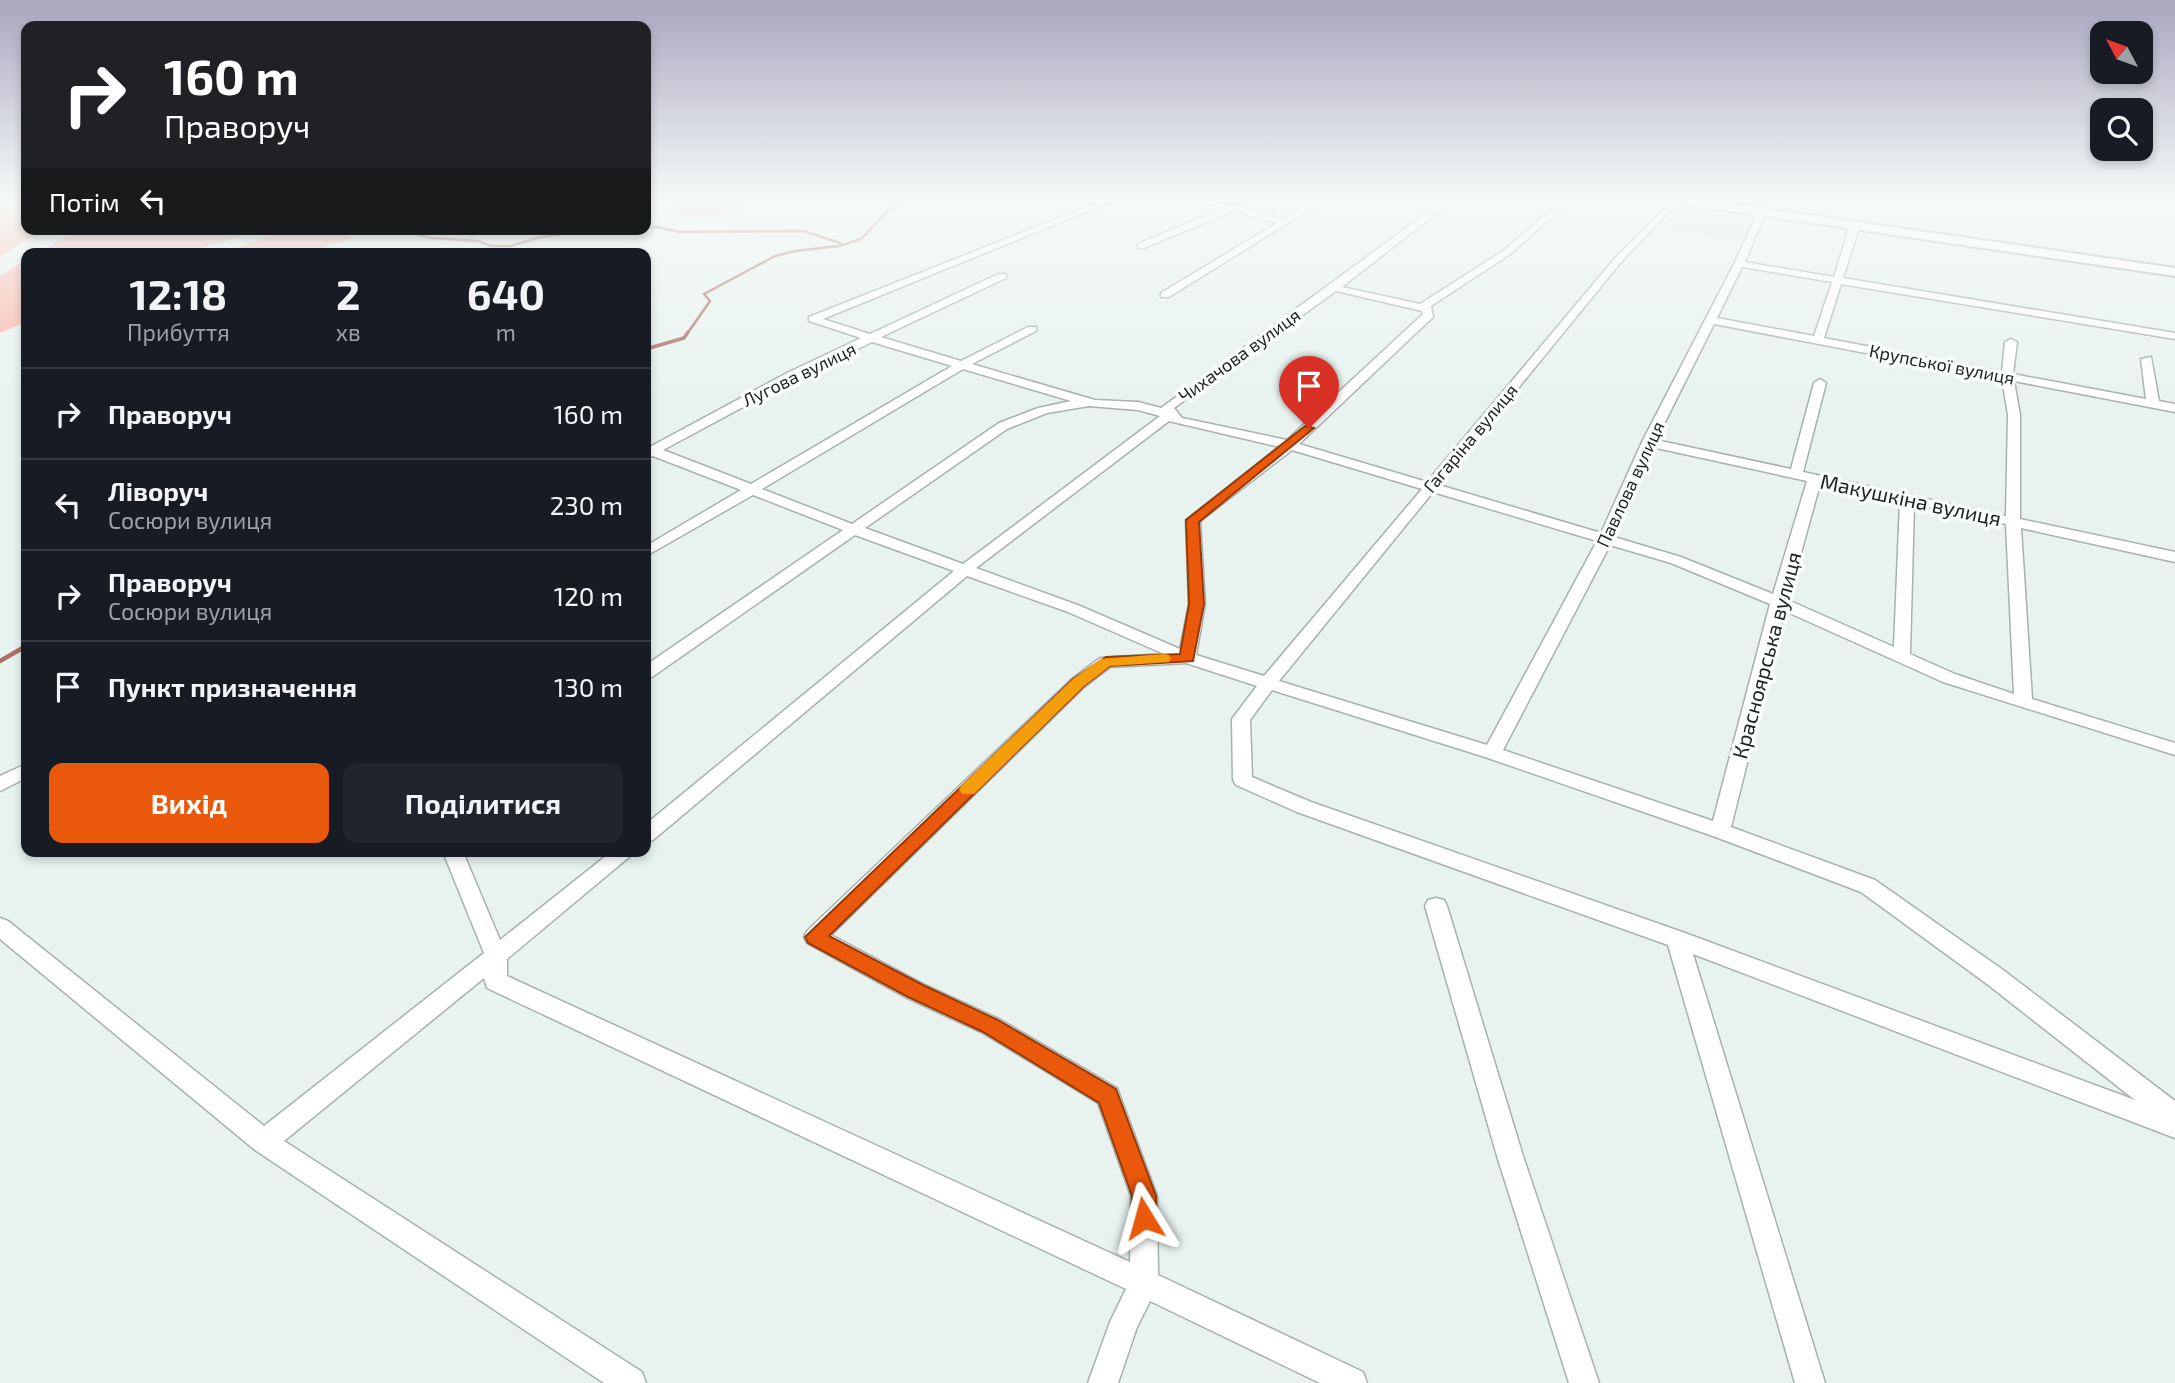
<!DOCTYPE html>
<html lang="uk">
<meta charset="utf-8">
<style>
body{margin:0;font-family:"Exo 2",sans-serif;background:#20242c;color:#f1f3f6;height:100vh;display:flex;flex-direction:column;font-size:26px;white-space:nowrap}
*{box-sizing:border-box;margin:0}
p{font-size:23px;color:#9ea1a6}
.icon{flex:none;width:38px;height:38px;fill:none;stroke:currentColor;stroke-width:2;stroke-linecap:round;stroke-linejoin:round}
.map{position:relative;flex:1;overflow:hidden}
.drawer{position:absolute;left:21px;top:248px;width:630px;height:609px;display:flex;flex-direction:column;background:#171b24;border-radius:14px;box-shadow:0 4px 10px #0003}
.drawer>*{flex:none}
.top-card{position:absolute;left:21px;top:21px;width:630px;height:214px;border-radius:14px;box-shadow:0 4px 10px #0003;background:#202124;color:#fff;overflow:hidden}
.needle{width:46px;rotate:311deg}
.buttons{position:absolute;left:2090px;top:21px;display:grid;gap:14px}
.buttons a{display:grid;place-items:center;width:63px;height:63px;border-radius:14px;background:#171b24;box-shadow:0 4px 10px #0003;font-size:35px}
.pin{position:absolute;display:grid;place-items:center;width:60px;height:60px;color:#fff;margin:-72px -30px;border-radius:50% 50% 50% 0;rotate:-45deg;box-shadow:0 0 7px #0007}
.pin .icon{rotate:45deg}
.me{position:absolute;width:77px;margin:-38px;rotate:352deg;stroke-linejoin:round;filter:drop-shadow(0 0 5px #0008)}
.turn{display:flex;align-items:center;gap:24px;height:147px;padding:0 28px;font-size:32px}
.turn .icon{width:91px;height:91px;stroke-width:2.5}
.turn b{display:block;font-size:49px;line-height:60px}
.then{display:flex;align-items:center;height:66px;padding:0 28px;background:#0003;gap:14px;font-size:26px}
.eta{display:flex;justify-content:space-evenly;align-items:center;height:119px;text-align:center}
.eta b{font-size:42px;font-weight:700;line-height:49px}
.action{display:flex;gap:14px;margin-top:auto;padding:14px 28px}
.action a{flex:1;height:80px;border-radius:14px;background:#ea580c;color:#fff;font-size:28px;font-weight:700;line-height:80px;text-align:center}
.action a+a{background:#20242c;color:#f1f3f6}
ul{padding:0;list-style:none}
li{display:flex;align-items:center;gap:21px;height:91px;padding:0 28px;border-top:2px solid #363941}
li div{flex:1}
li b{display:block;font-size:26px}
li em{font-style:normal}
.map>svg:first-child{display:block}
.built{fill:#d5e9e3}
.green{fill:#fbb8ad}
.lines{fill:none;stroke-linecap:round;stroke-linejoin:round}
.stream-far2{stroke:#ae6f65;stroke-width:2.5}
.stream-far1{stroke:#ae6f65;stroke-width:3.5}
.stream{stroke:#ae6f65;stroke-width:4.5}
.street-casing{stroke:#a7b1ae;stroke-width:3}
.secondary-casing{stroke:#a7b1ae;stroke-width:4}
.street{fill:#fff;fill-rule:evenodd}
.secondary{fill:#fff;fill-rule:evenodd}
.route{fill:#ea580c;stroke:#983908;stroke-width:2}
.slow{fill:#f59e0b}
.labels{text-anchor:middle;dominant-baseline:central;stroke-width:7;stroke-linejoin:round;paint-order:stroke}
.far-street-label{font-size:18px;fill:#1d2120;stroke:#fafffd}
.street-label{font-size:21px;fill:#1d2120;stroke:#fafffd}
</style>
<div class="map">
<svg width="2175" height="1383" viewBox="0 0 2175 1383">
<rect width="100%" height="100%" fill="#e8f3f0"/>
<path class="built" d="M1680,205L1757,217L1744,242L1661,229Z"/>
<path class="green" d="M0,198H26V229H44L0,257Z
M688,198H766C731,211 701,229 667,207Z
M78,229H266L181,254H37Z
M302,229L344,231L351,238L303,254H221L266,237Z
M26,260V322L0,333V276Z"/>
<g class="lines">
<path class="stream-far2" d="M646,228L657,227L680,232L804,231L840,243
M398,229L431,238L478,241L491,246H511L537,238L589,230L617,232L640,229
M687,334L710,301L704,294L775,256L795,251L839,246L861,239L889,210L915,198"/>
<path class="stream-far1" d="M646,349L684,338L688,332"/>
<path class="stream" d="M0,661L26,646"/>
<defs>
<path id="street" d="M1109,198H1120L823,319L870,334L998,274H1006V278L881,337L961,361L1028,327H1036V331L972,364L1095,400L1138,402L1161,408L1447,198H1456L1342,287L1420,304L1503,251L1565,198H1574L1509,255L1431,306L1433,317L1299,444L1427,482L1616,257L1675,198H1682L1622,261L1439,485L1601,533L1642,442L1734,264L1759,210L1766,212L1745,262L1834,277L1850,225L1855,222L1860,225L1843,278L2175,333V339L1841,284L1824,338L2002,372L2005,342L2011,339L2017,342L2013,374L2146,399L2141,359L2151,357L2159,401L2175,404V412L2014,381L2020,415V519L2175,552V562L2021,528L2032,699L2175,743V755L1943,682L1785,611L1731,827L1875,880L2003,970L2175,1101V1138L1693,954L1825,1383H1795L1668,945L1297,812L1236,785L1233,780L1232,719L1257,686L1186,663L1110,667L1084,687L831,935L923,984L999,1019L1117,1088L1157,1196L1158,1275L1363,1372L1367,1383H1320L1150,1301L1137,1327L1118,1383H1088L1110,1322L1126,1289L487,988L484,978L284,1141L642,1372L646,1383H604L255,1150L0,939V918L8,921L264,1126L484,953L443,852H463L500,940L611,852H635L507,959V976L1130,1262L1131,1196L1098,1103L983,1033L907,998L807,943L804,937L807,931L1072,679L1100,658L1164,654L1068,612L967,576L653,840L646,842V824L954,571L855,535L652,677L646,678V665L843,530L753,495L646,556V546L741,490L653,456L646,458V449L787,373L861,338L809,321V317ZM1742,267L1832,282L1814,336L1717,318ZM1336,291L1422,311L1423,314L1287,440L1182,418L1174,408ZM1714,324L2002,379L2008,415L2006,516L1803,472L1826,383L1820,379L1814,383L1791,469L1656,440ZM872,342L952,366L751,484L663,450L795,379ZM963,369L1071,401L1038,408L999,423L852,524L762,489ZM1089,406L1138,410L1160,416L963,564L865,528L1007,429L1047,413ZM1169,421L1280,447L1186,520L1189,604L1180,649L1080,606L976,568ZM1652,447L1807,481L1773,594L1681,557L1614,537ZM1292,450L1422,489L1264,676L1196,655L1205,604L1200,521ZM1820,484L1900,501L1894,647L1788,600ZM1433,492L1597,541L1487,745L1279,681ZM1914,504L2006,524L2014,694L1955,674L1910,654ZM1610,545L1671,563L1770,604L1713,821L1503,750ZM1272,690L1485,757L1713,836L1861,892L1987,984L2135,1100L1685,933L1311,802L1252,777L1250,720Z
M1194,198C1207,198 1221,206 1233,205C1243,203 1249,198 1260,198L1241,207L1283,219L1318,198H1328L1169,297H1161V293L1277,223L1233,211L1144,248H1138V244L1224,208Z
M26,764V778L0,791V776Z
M1436,898L1444,900L1447,906L1523,1156L1599,1383H1569L1497,1156L1425,906L1428,900Z"/>
<path id="secondary" d="M1662,198H1691L2175,268V276L1668,202Z"/>
</defs>
<use href="#street" class="street-casing"/>
<use href="#secondary" class="secondary-casing"/>
<use href="#street" class="street"/>
<use href="#secondary" class="secondary"/>
</g>
<linearGradient id="sky" x2="0" y2="1"><stop stop-color="#a9a6bf"/><stop offset="0.51" stop-color="#f5faf8"/><stop offset="1" stop-color="#f5faf8" stop-opacity="0"/></linearGradient>
<rect width="2175" height="391" fill="url(#sky)"/>
<path class="route" d="M1305,426L1314,428L1199,522L1204,604L1193,661L1110,666L1084,686L829,936L923,985L998,1020L1116,1089L1156,1196V1218L1152,1226L1144,1230L1135,1226L1131,1218L1132,1196L1099,1103L983,1032L908,997L808,943L805,937L1073,679L1106,657L1180,654L1189,604L1186,520Z"/>
<path class="slow" d="M1164,654L1169,655L1171,659L1169,662L1110,666L1084,686L974,794H962L959,789L962,785L1073,679L1101,659Z"/>
<g class="labels">
<g class="far-street-label">
<text transform="translate(1239 355) rotate(-36)">Чихачова вулиця</text>
<text transform="translate(1942 364) rotate(11)">Крупської вулиця</text>
<text transform="translate(799 374) rotate(-26)">Лугова вулиця</text>
<text transform="translate(1470 438) rotate(-50)">Гагаріна вулиця</text>
<text transform="translate(1630 484) rotate(-65)">Павлова вулиця</text>
</g>
<g class="street-label">
<text transform="translate(1911 499) rotate(12)">Макушкіна вулиця</text>
<text transform="translate(1766 655) rotate(-75)">Красноярська вулиця</text>
</g>
</g>
</svg>
<div class="buttons">
<a><svg class="needle" viewBox="-14 -14 28 28"><path d="M0-13l5 13h-10z" fill="#e53935"/><path d="M0 13l5-13h-10z" fill="#9ea1a6"/></svg></a>
<a><svg class="icon" aria-label="search" viewBox="0 0 24 24"><circle cx="10" cy="10" r="6"/><path d="M15 15l6 6"/></svg></a>
</div>
<div class="pin" style="left:1309px;top:428px;background:#d93025"><svg class="icon" aria-label="arrive" viewBox="0 0 24 24"><path d="M6 21V4h12l-3 4 3 4H6"/></svg></div>
<svg class="me" style="left:1144px;top:1218px" viewBox="-20 -20 40 40"><path d="M0-17L14 15 0 8-14 15z" fill="#ea580c" stroke="#fff" stroke-width="4"/></svg>
<div class="top-card">
<div class="turn"><svg class="icon" aria-label="right" viewBox="0 0 24 24"><path d="M7 20v-9h11M14 6l5 5-5 5"/></svg><div><b>160 m</b>Праворуч</div></div>
<div class="then">Потім<svg class="icon" aria-label="left" viewBox="0 0 24 24"><path d="M17 20v-9H6M10 6l-5 5 5 5"/></svg></div>
</div>
<section class="drawer">
<div class="eta">
<div><b>12:18</b><p>Прибуття</p></div>
<div><b>2</b><p>хв</p></div>
<div><b>640</b><p>m</p></div>
</div>
<ul>
<li><svg class="icon" aria-label="right" viewBox="0 0 24 24"><path d="M7 20v-9h11M14 6l5 5-5 5"/></svg><div><b>Праворуч</b></div><em>160 m</em></li>
<li><svg class="icon" aria-label="left" viewBox="0 0 24 24"><path d="M17 20v-9H6M10 6l-5 5 5 5"/></svg><div><b>Ліворуч</b><p>Сосюри вулиця</p></div><em>230 m</em></li>
<li><svg class="icon" aria-label="right" viewBox="0 0 24 24"><path d="M7 20v-9h11M14 6l5 5-5 5"/></svg><div><b>Праворуч</b><p>Сосюри вулиця</p></div><em>120 m</em></li>
<li><svg class="icon" aria-label="arrive" viewBox="0 0 24 24"><path d="M6 21V4h12l-3 4 3 4H6"/></svg><div><b>Пункт призначення</b></div><em>130 m</em></li>
</ul>
<div class="action"><a>Вихід</a><a>Поділитися</a></div>
</section>
</div>
